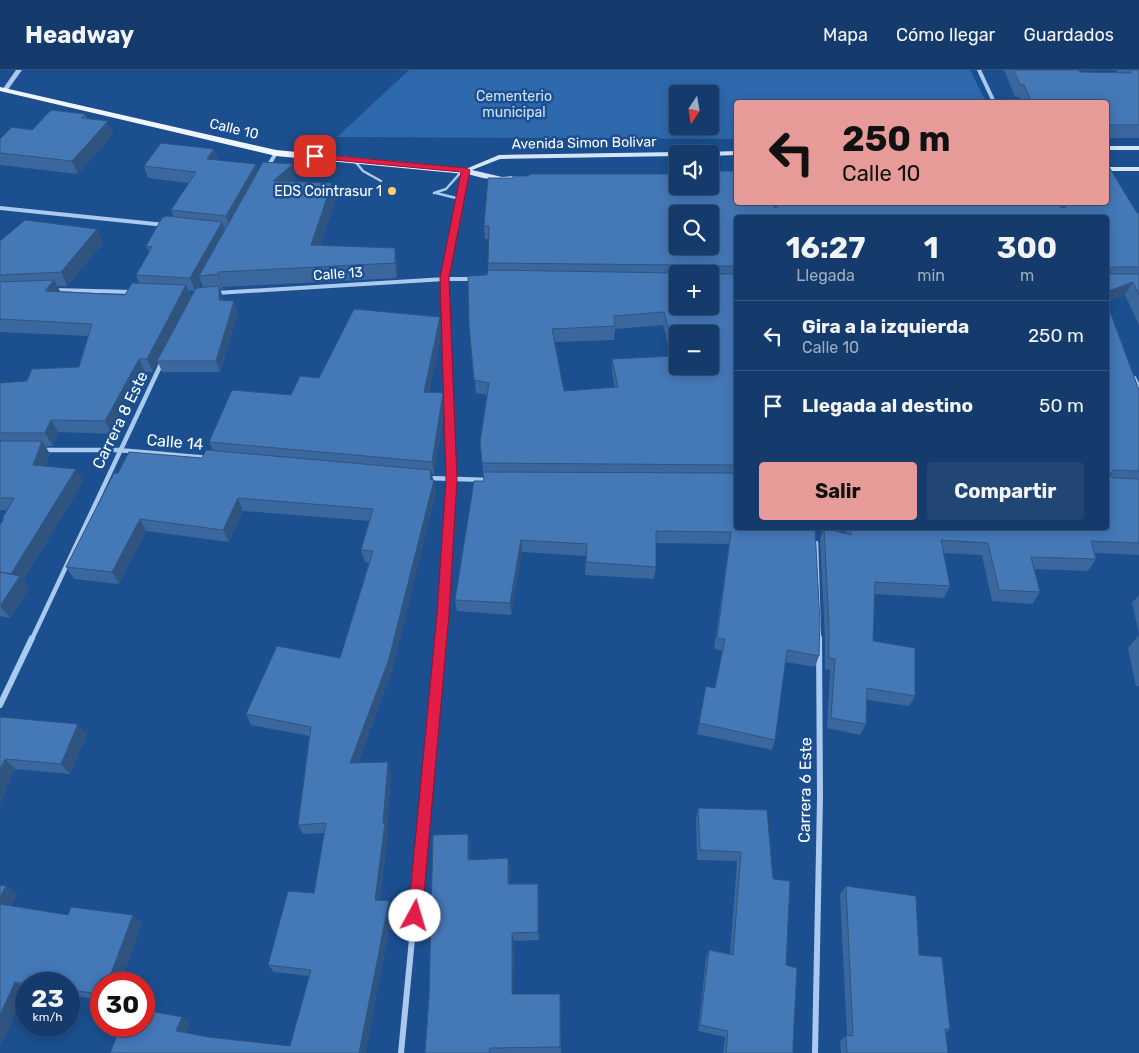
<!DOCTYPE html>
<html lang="es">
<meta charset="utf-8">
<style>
body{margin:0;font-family:Rubik,sans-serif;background:#214673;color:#f1f3f6;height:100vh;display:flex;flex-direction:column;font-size:19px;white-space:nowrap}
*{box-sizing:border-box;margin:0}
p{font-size:16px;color:#9dadc1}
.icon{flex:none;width:28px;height:28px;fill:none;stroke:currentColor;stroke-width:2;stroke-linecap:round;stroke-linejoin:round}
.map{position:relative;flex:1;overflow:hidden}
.side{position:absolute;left:734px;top:145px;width:375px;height:315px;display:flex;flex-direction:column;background:#143b6b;border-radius:5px;box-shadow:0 2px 12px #0003,0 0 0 1px #33557e}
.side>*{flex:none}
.top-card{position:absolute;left:734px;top:30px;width:375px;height:105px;border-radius:5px;box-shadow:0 2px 12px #0003,0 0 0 1px #33557e;background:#e69b98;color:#111;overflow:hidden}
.needle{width:32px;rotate:192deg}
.fabs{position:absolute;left:669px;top:15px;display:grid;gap:10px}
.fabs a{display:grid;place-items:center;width:50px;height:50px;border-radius:5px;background:#143b6b;box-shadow:0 2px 12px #0003,0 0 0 1px #33557e;font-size:25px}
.speed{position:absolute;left:15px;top:902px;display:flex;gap:10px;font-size:25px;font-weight:700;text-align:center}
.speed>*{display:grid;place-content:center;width:65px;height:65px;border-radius:50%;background:#143b6b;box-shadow:0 2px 12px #0003,0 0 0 1px #33557e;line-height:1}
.speed small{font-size:12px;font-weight:400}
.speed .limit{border:8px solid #d22;background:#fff;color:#111}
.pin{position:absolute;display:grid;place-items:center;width:42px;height:42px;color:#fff;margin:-21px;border-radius:10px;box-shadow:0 2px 8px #0006}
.me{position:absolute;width:55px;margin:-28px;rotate:6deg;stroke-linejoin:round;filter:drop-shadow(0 0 4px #0008)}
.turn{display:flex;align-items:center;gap:18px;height:105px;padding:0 25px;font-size:22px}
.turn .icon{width:65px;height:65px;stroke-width:2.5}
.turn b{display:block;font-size:35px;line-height:42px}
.eta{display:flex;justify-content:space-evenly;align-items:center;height:85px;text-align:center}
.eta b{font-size:30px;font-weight:700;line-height:35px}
.primary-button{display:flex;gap:10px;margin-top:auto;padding:10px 25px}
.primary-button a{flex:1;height:58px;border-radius:5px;background:#e69b98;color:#111;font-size:20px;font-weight:700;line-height:58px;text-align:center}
.primary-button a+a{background:#214673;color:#f1f3f6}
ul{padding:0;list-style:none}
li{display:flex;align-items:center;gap:15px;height:70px;padding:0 25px;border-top:1px solid #33557e}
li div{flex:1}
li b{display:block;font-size:19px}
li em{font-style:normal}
header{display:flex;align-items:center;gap:30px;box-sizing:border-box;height:70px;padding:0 25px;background:#143b6b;border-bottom:1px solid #33557e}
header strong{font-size:24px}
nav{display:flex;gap:28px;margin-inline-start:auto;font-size:18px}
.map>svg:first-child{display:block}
.green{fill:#2e69ad;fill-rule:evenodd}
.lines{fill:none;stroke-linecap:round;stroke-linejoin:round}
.service{stroke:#a9c9ee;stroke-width:2.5}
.minor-far2{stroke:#a9c9ee;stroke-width:4}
.minor-far1{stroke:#a9c9ee;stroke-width:4.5}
.minor{stroke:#a9c9ee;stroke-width:6}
.tertiary{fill:#a9c9ee;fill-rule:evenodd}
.secondary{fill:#d6e6fa;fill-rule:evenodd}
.primary{fill:#f0f6ff;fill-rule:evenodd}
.wall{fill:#3a679d;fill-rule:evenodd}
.shaded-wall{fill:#305480}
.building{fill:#4478b7;stroke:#305480;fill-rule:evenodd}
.route{fill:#e11d48;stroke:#92132f}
.poi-dot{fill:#ffd166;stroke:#1b4f8f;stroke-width:2}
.labels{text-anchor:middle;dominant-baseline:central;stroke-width:5;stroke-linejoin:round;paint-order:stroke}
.far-park-label{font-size:14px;fill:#cfe3fa;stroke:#1b4f8f}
.far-street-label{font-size:14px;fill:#fff;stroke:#1b4f8f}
.far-poi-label{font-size:14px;fill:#fff;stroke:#1b4f8f;text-anchor:end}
.street-label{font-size:16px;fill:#fff;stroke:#1b4f8f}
</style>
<header>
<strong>Headway</strong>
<nav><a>Mapa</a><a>Cómo llegar</a><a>Guardados</a></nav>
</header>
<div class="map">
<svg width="1139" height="983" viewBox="0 0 1139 983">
<rect width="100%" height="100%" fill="#1b4f8f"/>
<path class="green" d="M409,0H970L986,32H736V69L337,67ZM678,24H710V56H678Z"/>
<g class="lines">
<path class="service" d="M354,90L363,101L381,111
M434,123L446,119L463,100
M436,123L460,129"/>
<path class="minor-far2" d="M979,0L994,32
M267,98L276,83
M772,132L773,148
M0,138L165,155
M54,220L133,222
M216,223L445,209H475
M446,249L445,209L465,101"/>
<path class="minor-far1" d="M1134,308L1139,318
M41,380H118L209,388
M427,408L488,410
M816,473L819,569
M32,569L162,292
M441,569L452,410L446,247"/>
<path class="minor" d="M0,635L32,568
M401,983L441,568
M815,983L820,728L819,568"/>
<path class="tertiary" d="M16,0H22L7,21H3L2,20Z"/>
<path class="secondary" d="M1106,76H1139V80H1106Z
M736,81V85L710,86V84H704L707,82Z
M678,82L681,84H678V86L500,89L472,100L502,107L517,106L518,108C507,114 471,107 461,101L499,85Z
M1106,97H1139V101H1106Z"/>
<path class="primary" d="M0,17L276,80L465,98L469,101L465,104L276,86L0,21Z"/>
</g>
<path class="wall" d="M1004,0H1079L1080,2L1118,3L1116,0H1139V68H1106V32H1022L1019,27H1015Z
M85,44L87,48L113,64L78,104L0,95V69Z
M214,79L218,90L258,101L296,109L293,111L336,128L320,176L397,193V208L223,217V219L220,220L223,227V230L238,242L220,302H162L158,292L153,302H145L112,364L58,362L53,376H45L50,384L45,397L76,399L83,412L23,511L29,518L10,548L0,546V455L3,451L2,449L7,440H0V313L27,311L79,297L88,266L0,262V171L97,159L103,173L67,216H57L60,221L125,225L139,213L136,205L149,182L146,176L174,147L171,140L189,113L148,108L144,96ZM201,211L203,217L197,218ZM188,221H194L191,227Z
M671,101L772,135L776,138V132H1106L1137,143H1139V255L1125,225L1107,232L1139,320V485L1095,483L1096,489L1088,501L1034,499L1040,522L1032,534L992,531L982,485L944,483L950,516L944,528L874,524L873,571L915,626L909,636L867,630L866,654L860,665L827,658L830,600L825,599V568L820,469L823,458L845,463L844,458H1106V148H736V458L819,586L815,597L785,592L775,670L772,680L697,664L706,616L715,618L722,581L714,579L729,474L656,473V497L654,509L585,505L586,486L522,482L511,545L457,541L455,530L484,411L480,372L487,325L476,323L469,255L488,200V193L489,169H485L484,156L513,108L671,104ZM663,255L671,286L612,289V302L615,318L564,321L554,272L614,270L615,259Z
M442,260L429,322L443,323L445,336L434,404H432L436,422L392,600L358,693L391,702L387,759L388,763L380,830L389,831L393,840L365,983H110L190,953L186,963L208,967L290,976L309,906L274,902L268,895L314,823L324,763L303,764L298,755L309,666L251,655L246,644L340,588L369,493L365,492L361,480L370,451L243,441L229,472L146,461L119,514L74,509L66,497L118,403L202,388L213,380L209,372L319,308Z
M1139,525V564L1132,533Z
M1138,566H1139V616H1136L1128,578Z
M0,647L87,664L70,704L15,699L0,734Z
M698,738L773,809L786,895L793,983H723L725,967L698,961L706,888L709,880L730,884L737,791L697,790L696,748Z
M470,773V790L510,797V814L538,822L539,870L514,871L513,924H560L561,983H425Z
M0,815L6,816L17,824L11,836L68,845L142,853L120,914H101V930L69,925V914H26V921L0,977Z
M846,816L919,885L950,959L946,963L948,983H841L840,971L847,965L840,825Z"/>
<path class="shaded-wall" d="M108,51L113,64L78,104L72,91Z
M214,79L218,91L207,89Z
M256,94L259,106L230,158L226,146Z
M293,94L296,109L277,126L273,111Z
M332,113L336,128L315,190L311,175Z
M222,152L226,165L199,206L201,211L195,221L190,208Z
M97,159L103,173L67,216L61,202Z
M395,178L397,193V208L395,193Z
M712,196L710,209L708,204L709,198Z
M218,202L223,217V219L218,204Z
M54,210L61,223L45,221Z
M1133,212L1125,225L1106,233V222Z
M186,215L191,229L157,291L158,292L153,302L147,289Z
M219,216L223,227L222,241L219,230Z
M234,231L238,242L220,302L216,291Z
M440,247L442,260L426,335L424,322Z
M139,289L145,302L112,364L105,351Z
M443,323L445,336L434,404L432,392Z
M51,350L58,362L53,376L45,363Z
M42,371L50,384L41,408L33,395Z
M76,399L83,412L23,511L29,518L10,548L0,536L17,511L11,504Z
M431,400L433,412L434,410L436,422L392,600L354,703L350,693L430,409Z
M238,428L243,441L229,472L223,460Z
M140,449L146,461L119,514L112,502Z
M521,470L522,482L511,545L510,533Z
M78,654L87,664L70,704L61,694Z
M5,689L15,699L0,734V699Z
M388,692L391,702L387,759L388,763L379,838L375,830L383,753Z
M468,764L470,773V799L468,790Z
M508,788L510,797V823L508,814Z
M538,814V822L539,870L538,862Z
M6,816L17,824L8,842L0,836V827Z
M389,831L393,840L365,983H359Z
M133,845L142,853L120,914H107Z
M512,863L514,871L513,931L512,924Z
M15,912L26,919V921L0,977V945Z
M182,947L190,953L185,967L176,961Z"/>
<path class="building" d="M1013,0H1079L1080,2L1131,3L1129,0H1139V55H1106V32H1032L1024,15L1020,14Z
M51,40L85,44L82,48L108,51L72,91L0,83V69L12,57L32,60Z
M161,73L214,79L207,89L256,94L226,146L171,140L196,102L144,96Z
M263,92L293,94L273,111L332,113L311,175L395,178V193L218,202V204L199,206Z
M1106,92L1137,143H1139V197H1113L1109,199L1111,204H1139V225L1133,212L1106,222V148H736V196H712L709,198L708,201L712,204H736V395L482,393L480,372L489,313L474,310L469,255L468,206L487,205L488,200L679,203L683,199L679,195L488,193L489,156H484L488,108H513V106H529V104H672L671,101H678V116H710V101H736V132H771L772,135L776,138L779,135V132H1058L1060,137L1065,138L1066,134V132H1106ZM678,144H710V176H678ZM678,204H710V236H678ZM664,242L676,286L612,289L618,317L564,321L552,259L615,256L614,246ZM678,264H710V296H678Z
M166,146L222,152L190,208L136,205L152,177L146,176L162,148Z
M25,150L97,159L61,202L0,205V171Z
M54,210L45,221L125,225L132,213L186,215L147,289H139L105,351L51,350L45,363H0V313L27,311L32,299L79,297L92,254L0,249V212Z
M219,216V230L234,231L216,291H157L196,218Z
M1106,231L1139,320V401L1114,400L1111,402L1110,406L1114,408L1139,409V473L1091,471L1096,489L1031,487L1040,522L999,520L988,473L941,470L950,516L875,512L873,571L915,578V626L867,618L866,654L831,648L835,589L829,588V556L824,458L851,465L850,458H1106Z
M354,239L440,247L424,322L443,323L432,392L209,372L232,320L291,325L300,306L319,308Z
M0,371H42L33,395L76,399L11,504L0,502V455L4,449H2L14,428H0Z
M206,380L431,400L430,409L434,410L389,589L350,693L388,692L383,753H385L375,830L389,831L359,983H110L121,956H144V940L182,947L176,961L208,967L290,976L311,900L268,895L288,821L314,823L326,753L298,755L311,657L246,644L277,576L340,588L373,481L361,480L373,439L238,428L223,460L140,449L112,502L66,497L114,403H118L129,382L202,388Z
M483,402L736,403V458H815L820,554L819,586L787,580L775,670L699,653L706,616L715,618L725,569L717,568L731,462L656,461V497L586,492L587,474L521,470L510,533L455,530L474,411H484Z
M0,502L20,506L0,536Z
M0,647L78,654L61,694L5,689L0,699Z
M698,738L767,740L773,809L790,811L786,895L797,898L793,975V983H726L728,961L700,955L709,880L733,885L741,782L700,780Z
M468,764V790L508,788V814H538V862L512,863V924H560V977L490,978L489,983H425L429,926L433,765Z
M0,815L6,816L0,827Z
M846,816L916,826L919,885L942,887L950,959H945L948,983H847L846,965L853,966Z
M0,834L68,845L71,837L133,845L107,914H101V924L69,920V914H27L15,912L0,945Z"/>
<path class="route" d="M315,84L466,98L470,100L449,208L457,410L449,544L422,846L420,851L415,853L410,851L408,846L437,544L446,410L440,208L461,102L312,88V85Z"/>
<circle class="poi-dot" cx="392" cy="121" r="5"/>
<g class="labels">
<g class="far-park-label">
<text x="514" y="26">Cementerio<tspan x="514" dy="16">municipal</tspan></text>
</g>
<g class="far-street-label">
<text transform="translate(234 59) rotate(13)">Calle 10</text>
<text transform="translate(584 73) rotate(-1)">Avenida Simon Bolivar</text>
<text transform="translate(338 204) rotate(-4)">Calle 13</text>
</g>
<g class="far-poi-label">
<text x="382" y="121">EDS Cointrasur 1</text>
</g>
<g class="street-label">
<text transform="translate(120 350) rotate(-64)">Carrera 8 Este</text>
<text transform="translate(175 372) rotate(5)">Calle 14</text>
<text transform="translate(805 720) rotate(-89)">Carrera 6 Este</text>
</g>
</g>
</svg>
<div class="fabs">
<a><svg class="needle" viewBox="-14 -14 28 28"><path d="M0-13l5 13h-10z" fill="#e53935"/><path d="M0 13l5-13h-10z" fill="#9dadc1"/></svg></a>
<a><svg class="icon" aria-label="sound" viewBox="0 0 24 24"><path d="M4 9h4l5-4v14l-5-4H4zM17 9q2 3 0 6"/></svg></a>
<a><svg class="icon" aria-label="search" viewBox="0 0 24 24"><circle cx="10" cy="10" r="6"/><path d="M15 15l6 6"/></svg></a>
<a>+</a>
<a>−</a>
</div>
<div class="speed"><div>23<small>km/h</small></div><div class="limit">30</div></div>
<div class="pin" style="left:315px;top:86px;background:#d93025"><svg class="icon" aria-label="arrive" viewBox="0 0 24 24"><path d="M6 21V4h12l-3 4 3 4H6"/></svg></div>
<svg class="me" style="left:415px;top:846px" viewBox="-20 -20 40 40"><circle r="19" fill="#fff"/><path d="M0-13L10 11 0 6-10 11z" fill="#e11d48"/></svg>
<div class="top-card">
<div class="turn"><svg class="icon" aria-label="left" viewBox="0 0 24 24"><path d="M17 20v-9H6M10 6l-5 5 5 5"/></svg><div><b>250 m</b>Calle 10</div></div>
</div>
<section class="side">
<div class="eta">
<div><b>16:27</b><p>Llegada</p></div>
<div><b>1</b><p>min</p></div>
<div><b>300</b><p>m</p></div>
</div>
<ul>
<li><svg class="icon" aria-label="left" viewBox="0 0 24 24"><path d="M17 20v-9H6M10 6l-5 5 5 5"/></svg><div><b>Gira a la izquierda</b><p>Calle 10</p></div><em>250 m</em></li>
<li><svg class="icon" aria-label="arrive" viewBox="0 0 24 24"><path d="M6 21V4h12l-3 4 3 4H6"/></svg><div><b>Llegada al destino</b></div><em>50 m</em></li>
</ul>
<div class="primary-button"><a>Salir</a><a>Compartir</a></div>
</section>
</div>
